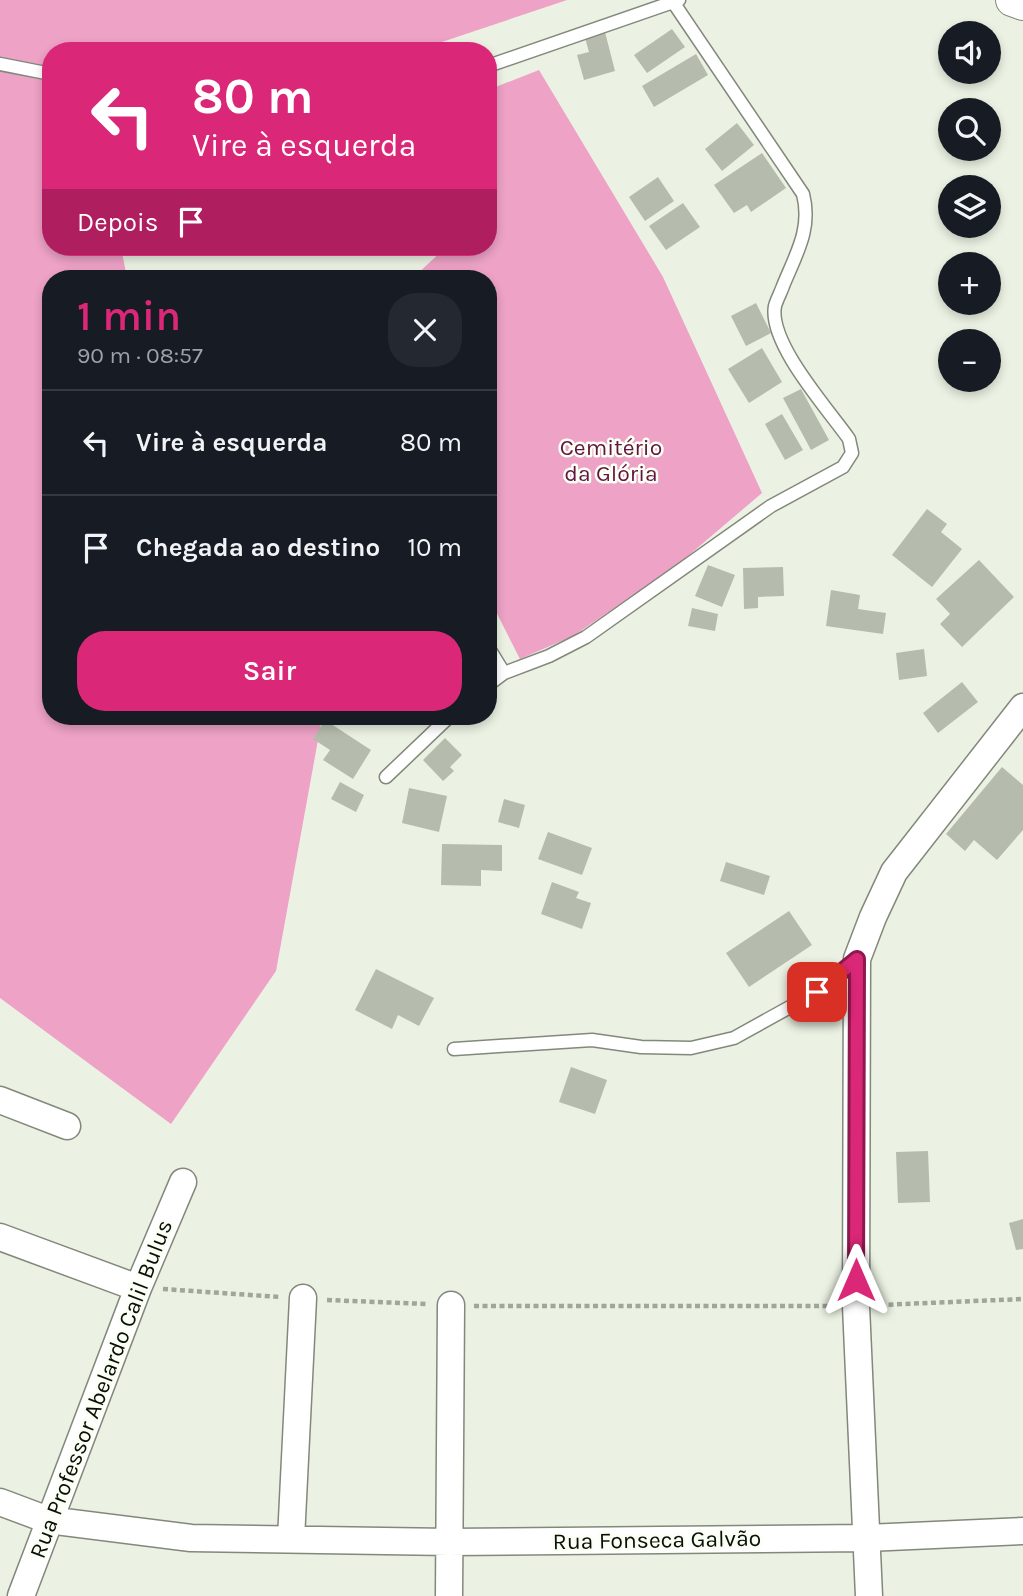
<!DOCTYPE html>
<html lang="pt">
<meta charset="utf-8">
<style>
body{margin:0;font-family:Karla,sans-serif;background:#242831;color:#f1f3f6;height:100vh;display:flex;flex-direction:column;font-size:26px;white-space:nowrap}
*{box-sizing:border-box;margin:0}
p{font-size:23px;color:#9ea1a6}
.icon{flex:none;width:38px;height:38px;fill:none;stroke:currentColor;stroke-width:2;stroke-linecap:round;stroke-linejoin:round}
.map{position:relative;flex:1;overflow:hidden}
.side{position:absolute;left:42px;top:270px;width:455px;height:455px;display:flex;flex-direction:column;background:#171b24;border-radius:28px;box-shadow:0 4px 10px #0003}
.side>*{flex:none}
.top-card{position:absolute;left:42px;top:42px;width:455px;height:214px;border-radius:28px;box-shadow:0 4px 10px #0003;background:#db2777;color:#fff;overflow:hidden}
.controls{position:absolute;left:938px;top:21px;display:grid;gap:14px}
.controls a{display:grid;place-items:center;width:63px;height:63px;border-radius:50%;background:#171b24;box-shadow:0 4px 10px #0003;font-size:35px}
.pin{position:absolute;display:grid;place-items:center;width:60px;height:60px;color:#fff;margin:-30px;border-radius:14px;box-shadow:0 4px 10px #0006}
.me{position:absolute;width:77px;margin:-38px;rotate:0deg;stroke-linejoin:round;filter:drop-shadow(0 0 5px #0008)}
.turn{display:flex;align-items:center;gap:24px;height:147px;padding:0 35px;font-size:32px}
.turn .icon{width:91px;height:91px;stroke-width:2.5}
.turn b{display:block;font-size:49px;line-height:60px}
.then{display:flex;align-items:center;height:66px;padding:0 35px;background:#0003;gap:14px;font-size:26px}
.round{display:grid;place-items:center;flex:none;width:74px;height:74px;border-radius:28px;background:#242831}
.overview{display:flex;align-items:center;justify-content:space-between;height:119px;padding:0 35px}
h1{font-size:42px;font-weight:600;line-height:52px;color:#db2777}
.button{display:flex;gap:14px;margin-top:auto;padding:14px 35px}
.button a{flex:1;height:80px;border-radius:28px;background:#db2777;color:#fff;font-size:28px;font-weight:600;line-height:80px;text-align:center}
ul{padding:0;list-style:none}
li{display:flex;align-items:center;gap:21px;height:105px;padding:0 35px;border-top:2px solid #363941}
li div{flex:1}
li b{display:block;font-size:26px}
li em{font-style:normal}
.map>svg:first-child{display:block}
.green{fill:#eda2c6}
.building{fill:#b6bcad}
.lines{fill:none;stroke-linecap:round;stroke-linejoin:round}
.service-casing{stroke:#82887a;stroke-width:15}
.minor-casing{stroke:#82887a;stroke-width:29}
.tertiary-casing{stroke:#82887a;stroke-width:34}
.path{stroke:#a0a69a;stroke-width:4.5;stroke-dasharray:5 3.5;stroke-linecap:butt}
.service{stroke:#fff;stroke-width:12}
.minor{stroke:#fff;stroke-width:26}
.tertiary{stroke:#fff;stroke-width:32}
.route-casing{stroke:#8e194d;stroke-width:18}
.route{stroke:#db2777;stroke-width:12}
.labels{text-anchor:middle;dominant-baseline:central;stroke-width:5;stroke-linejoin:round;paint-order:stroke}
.park-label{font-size:23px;fill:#641443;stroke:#f9fff2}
.street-label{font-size:23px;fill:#0b0d09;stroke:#f9fff2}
</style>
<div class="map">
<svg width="1023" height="1596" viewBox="0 0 1023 1596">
<rect width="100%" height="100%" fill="#ebf2e3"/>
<path class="green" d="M0,0H567L415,51H215L114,47L113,51H51V247H121L127,278H51V716H321L322,718L276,971L171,1124L0,998Z
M539,70L663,277L762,493L675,567L573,636L520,659L488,596V278H413L446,247H488V90Z"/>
<path class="building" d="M672,29L685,47L647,73L634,55Z
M605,32L615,71L584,80L577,55L589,52L585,38Z
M696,54L708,75L654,107L642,86Z
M737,123L754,145L722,171L705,149Z
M762,153L786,188L751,212L747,205L734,213L714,185Z
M658,177L674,201L645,221L629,197Z
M683,203L700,227L666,250L649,226Z
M756,303L771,333L746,346L731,316Z
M762,348L782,382L749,403L728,369Z
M801,389L829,440L811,450L783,398Z
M782,414L803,450L785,460L765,424Z
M927,509L947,524L941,532L962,549L932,587L892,555Z
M979,560L1014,597L962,647L940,624L950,614L936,599Z
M708,565L735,575L722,607L695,596Z
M783,567L784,596L758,597V608L744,609L743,568Z
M831,590L860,595L858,609L886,613L883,634L826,626Z
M692,608L718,614L715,631L688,626Z
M924,649L927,676L899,680L896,653Z
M962,682L978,702L938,733L923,713Z
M325,720L371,750L353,779L323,760L330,750L313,739Z
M445,738L462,755L450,767L454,771L443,781L423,760Z
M1002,767L1023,785V830L997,860L974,840L965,851L946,834Z
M340,782L364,795L356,812L331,799Z
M409,788L447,796L439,832L402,823Z
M504,799L525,805L519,828L498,822Z
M548,832L592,848L582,875L538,859Z
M442,844L502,845V871L481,870V886L441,885Z
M726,862L770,876L764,895L720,881Z
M552,882L579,892L576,898L591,903L582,929L541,914Z
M789,911L812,945L749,987L726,953Z
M376,969L434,998L419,1026L398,1015L392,1029L355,1010Z
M571,1067L607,1080L595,1114L559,1102Z
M928,1151L930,1202L898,1203L896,1152Z
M1023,1219V1249L1016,1250L1009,1223Z"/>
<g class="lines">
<defs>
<path id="service" d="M0,64L51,74
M488,66L679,0
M488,647L504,673
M488,685L504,673L549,656L586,637L771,506L843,467L852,453L849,439C828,409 768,343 775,306C777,299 781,292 783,286C796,254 812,229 803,194L673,2
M386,777L450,716
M454,1049L592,1040L641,1047L691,1048L734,1038L817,992L857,960"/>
<path id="minor" d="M0,1100L67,1126
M0,1237L138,1288
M0,1502L48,1520L191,1538L449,1542L867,1538L1023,1531
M291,1539L303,1298
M21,1596L138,1288L183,1182
M449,1596L451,1305
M869,1596L856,1306L857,959L873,917L894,872L1023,707"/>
<path id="tertiary" d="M1012,0L1023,4"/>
</defs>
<use href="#service" class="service-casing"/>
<use href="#minor" class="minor-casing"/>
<use href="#tertiary" class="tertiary-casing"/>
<path class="path" d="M163,1289L280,1297
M327,1300L427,1304
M880,1305L1023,1299
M474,1306H833"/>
<use href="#service" class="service"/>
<use href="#minor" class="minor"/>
<use href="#tertiary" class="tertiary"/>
</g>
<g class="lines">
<defs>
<path id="route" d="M817,992L857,959L856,1280"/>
</defs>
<use href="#route" class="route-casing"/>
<use href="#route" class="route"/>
</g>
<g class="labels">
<g class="park-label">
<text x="611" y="447">Cemitério<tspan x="611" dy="26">da Glória</tspan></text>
</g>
<g class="street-label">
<text transform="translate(101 1389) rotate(-69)">Rua Professor Abelardo Calil Bulus</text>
<text transform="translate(657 1540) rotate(-1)">Rua Fonseca Galvão</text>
</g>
</g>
</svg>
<div class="controls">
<a><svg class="icon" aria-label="sound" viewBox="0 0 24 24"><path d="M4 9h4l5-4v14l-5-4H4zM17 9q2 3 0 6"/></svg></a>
<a><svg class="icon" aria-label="search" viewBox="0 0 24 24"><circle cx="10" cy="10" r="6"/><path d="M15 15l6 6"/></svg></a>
<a><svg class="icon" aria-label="layers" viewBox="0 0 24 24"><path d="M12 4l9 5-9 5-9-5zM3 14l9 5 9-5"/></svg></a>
<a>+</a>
<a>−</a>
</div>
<div class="pin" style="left:817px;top:992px;background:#d93025"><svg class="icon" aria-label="arrive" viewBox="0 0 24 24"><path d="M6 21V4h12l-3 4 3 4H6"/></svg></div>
<svg class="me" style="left:856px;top:1280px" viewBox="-20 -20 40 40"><path d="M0-17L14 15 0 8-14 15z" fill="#db2777" stroke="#fff" stroke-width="4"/></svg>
<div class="top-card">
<div class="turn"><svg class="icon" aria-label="left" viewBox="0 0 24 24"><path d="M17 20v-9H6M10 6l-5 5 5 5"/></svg><div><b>80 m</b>Vire à esquerda</div></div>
<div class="then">Depois<svg class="icon" aria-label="arrive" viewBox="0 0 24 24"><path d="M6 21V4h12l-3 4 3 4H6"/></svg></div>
</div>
<section class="side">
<div class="overview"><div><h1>1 min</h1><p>90 m · 08:57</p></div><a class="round"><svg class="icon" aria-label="close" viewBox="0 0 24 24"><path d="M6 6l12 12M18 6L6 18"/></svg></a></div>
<ul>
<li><svg class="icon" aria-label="left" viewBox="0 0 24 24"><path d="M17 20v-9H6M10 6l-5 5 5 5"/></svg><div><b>Vire à esquerda</b></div><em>80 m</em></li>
<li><svg class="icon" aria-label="arrive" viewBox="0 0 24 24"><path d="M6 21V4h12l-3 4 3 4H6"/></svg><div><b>Chegada ao destino</b></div><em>10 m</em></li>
</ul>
<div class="button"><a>Sair</a></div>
</section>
</div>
